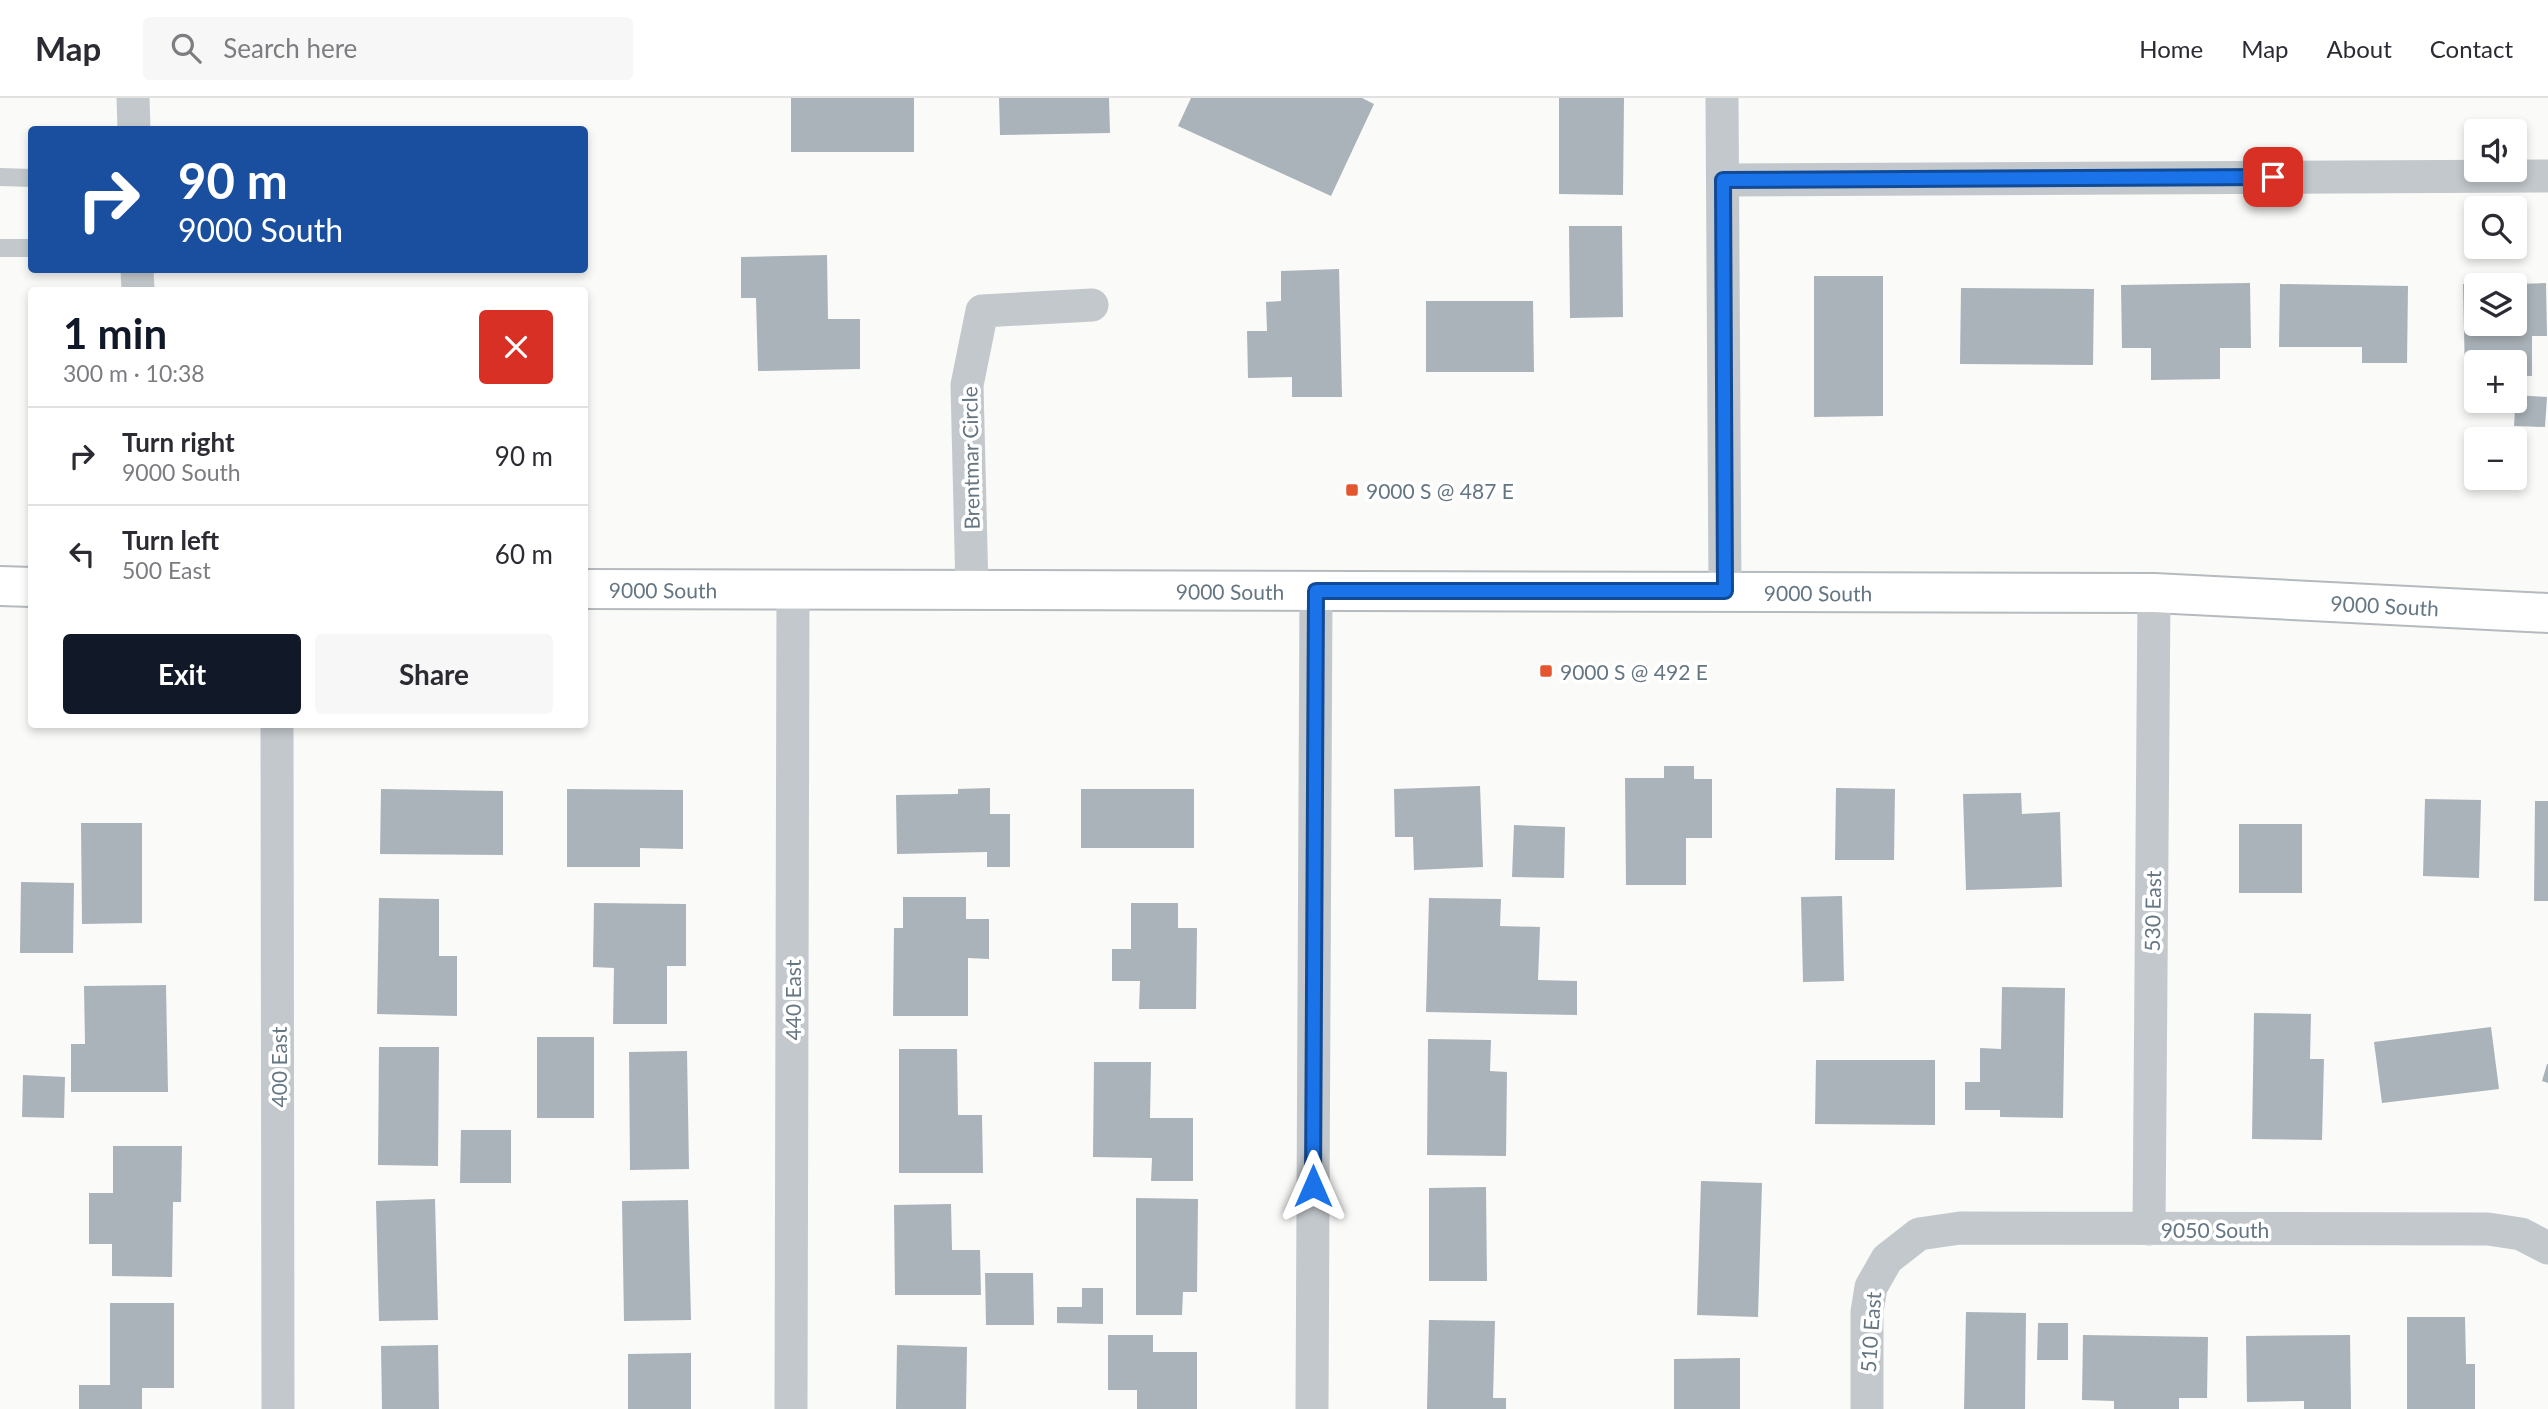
<!DOCTYPE html>
<meta charset="utf-8">
<style>
body{margin:0;font-family:Lato,sans-serif;background:#f7f7f7;color:#2b2b33;height:100vh;display:flex;flex-direction:column;font-size:26px;white-space:nowrap}
*{box-sizing:border-box;margin:0}
p{font-size:23px;color:#7c7c81}
.icon{flex:none;width:38px;height:38px;fill:none;stroke:currentColor;stroke-width:2;stroke-linecap:round;stroke-linejoin:round}
.map{position:relative;flex:1;overflow:hidden}
.panel{position:absolute;left:28px;top:189px;width:560px;height:441px;display:flex;flex-direction:column;background:#fff;border-radius:7px;box-shadow:0 4px 10px #0003}
.panel>*{flex:none}
.hud{position:absolute;left:28px;top:28px;width:560px;height:147px;border-radius:7px;box-shadow:0 4px 10px #0003;background:#1a4fa0;color:#fff;overflow:hidden}
.tools{position:absolute;left:2464px;top:21px;display:grid;gap:14px}
.tools a{display:grid;place-items:center;width:63px;height:63px;border-radius:7px;background:#fff;box-shadow:0 4px 10px #0003;font-size:35px}
.pin{position:absolute;display:grid;place-items:center;width:60px;height:60px;color:#fff;margin:-30px;border-radius:14px;box-shadow:0 4px 10px #0006}
.me{position:absolute;width:77px;margin:-38px;rotate:0deg;stroke-linejoin:round;filter:drop-shadow(0 0 5px #0008)}
.turn{display:flex;align-items:center;gap:24px;height:147px;padding:0 35px;font-size:32px}
.turn .icon{width:91px;height:91px;stroke-width:2.5}
.turn b{display:block;font-size:49px;line-height:60px}
.round{display:grid;place-items:center;flex:none;width:74px;height:74px;border-radius:7px;background:#f7f7f7}
.summary{display:flex;align-items:center;justify-content:space-between;height:119px;padding:0 35px}
h1{font-size:42px;font-weight:700;line-height:52px;color:#111827}
.cta{display:flex;gap:14px;margin-top:auto;padding:14px 35px}
.cta a{flex:1;height:80px;border-radius:7px;background:#111827;color:#fff;font-size:28px;font-weight:700;line-height:80px;text-align:center}
.cta a+a{background:#f7f7f7;color:#2b2b33}
ul{padding:0;list-style:none}
li{display:flex;align-items:center;gap:21px;height:98px;padding:0 35px;border-top:2px solid #e1e1e2}
li div{flex:1}
li b{display:block;font-size:26px}
li em{font-style:normal}
header{display:flex;align-items:center;gap:42px;box-sizing:border-box;height:98px;padding:0 35px;background:#fff;border-bottom:2px solid #e1e1e2}
header strong{font-size:33px}
nav{display:flex;gap:38px;margin-inline-start:auto;font-size:24px}
.search{width:490px;height:63px;background:#f7f7f7;display:flex;align-items:center;gap:18px;box-sizing:border-box;padding:0 24px;border-radius:7px;color:#7c7c81;font-size:26px}
.map>svg:first-child{display:block}
.building{fill:#aab3b9}
.lines{fill:none;stroke-linecap:round;stroke-linejoin:round}
.primary-casing{stroke:#b5babe;stroke-width:42}
.service{stroke:#c3c8cc;stroke-width:18}
.minor{stroke:#c3c8cc;stroke-width:33}
.primary{stroke:#fff;stroke-width:38}
.route-casing{stroke:#114b97;stroke-width:18}
.route{stroke:#1a73e8;stroke-width:12}
.poi-dot{fill:#e4572e;stroke:#fff;stroke-width:2.5}
.labels{text-anchor:middle;dominant-baseline:central;stroke-width:7;stroke-linejoin:round;paint-order:stroke}
.street-label{font-size:21px;fill:#657683;stroke:#fff}
.poi-label{font-size:21px;fill:#657683;stroke:#fff;text-anchor:start}
</style>
<header>
<strong>Map</strong>
<div class="search"><svg class="icon" aria-label="search" viewBox="0 0 24 24"><circle cx="10" cy="10" r="6"/><path d="M15 15l6 6"/></svg>Search here</div>
<nav><a>Home</a><a>Map</a><a>About</a><a>Contact</a></nav>
</header>
<div class="map">
<svg width="2548" height="1311" viewBox="0 0 2548 1311">
<rect width="100%" height="100%" fill="#fafaf8"/>
<path class="building" d="M791,0H914V54H791Z
M999,0H1109L1110,35L1000,37Z
M1191,0H1362L1374,6L1331,98L1178,28Z
M1559,0H1624L1623,97L1559,96Z
M1569,128H1622L1623,219L1570,220Z
M827,157L828,221H860V271L758,273L756,200H741V159Z
M1339,171L1342,299H1292V279L1248,280L1247,233H1267L1266,204L1281,203V173Z
M1814,178H1883V318L1814,319Z
M2250,185L2251,250H2220V281L2151,282V250H2122L2121,187Z
M2546,185L2547,238H2532V278H2515V264H2476V279H2465L2463,186H2476V226H2515V186Z
M2280,186L2408,188L2407,265H2362V249H2279Z
M1961,190L2094,191L2093,267L1960,266Z
M1426,203H1533L1534,274H1426Z
M2516,297L2547,299L2545,329L2514,328Z
M1664,668H1694V681H1712V740H1686V787H1626L1625,680H1664Z
M1480,688L1483,769L1414,772L1413,739H1395L1394,691Z
M990,690V716H1010V769H987V754L897,756L896,697L958,696V691Z
M1836,690L1895,691L1894,762H1835Z
M381,691L503,693V757L380,756Z
M567,691L683,692V751L640,750V769H567Z
M1081,691H1194V750H1081Z
M2021,695L2022,716L2060,714L2062,789L1966,792L1963,696Z
M2425,701L2481,702L2479,780L2423,778Z
M2535,703H2548V803H2534Z
M81,725H142V825L82,826Z
M2239,726H2302V795H2239Z
M1514,727L1565,729L1564,780L1512,779Z
M21,784L74,785L73,855H20Z
M1842,798L1844,883L1803,884L1801,799Z
M903,799H966V821H989V861L968,860V918H893L894,830H903Z
M379,800L439,801V858H457V918L377,916Z
M1429,800L1501,801L1500,828L1540,829L1538,882L1577,883V917L1426,914Z
M594,805L686,806V868H667V926H613L614,870L593,869Z
M1131,805H1178V830H1197L1196,911H1139L1140,883H1112V851H1131Z
M166,887L168,994H71V946H85L84,888Z
M2002,889L2065,890L2063,1020L2000,1019V1012H1965V984H1980V950L2001,951Z
M2254,915L2311,916L2310,961H2324L2322,1042L2252,1041Z
M2491,929L2499,991L2382,1005L2374,944Z
M537,939H594V1020H537Z
M1428,941L1491,942L1490,973L1507,974L1506,1058L1427,1057Z
M379,949H439L438,1068L378,1067Z
M899,951H957L958,1017H982L983,1075H899Z
M687,953L689,1071L630,1072L629,954Z
M1816,962H1935V1027L1815,1026Z
M1094,964H1151L1150,1020H1193V1083H1151L1152,1060L1093,1059Z
M2547,966H2548V985L2542,983Z
M23,977L65,979L64,1020L22,1019Z
M461,1032H511V1085H460Z
M113,1048H182L181,1104H173L172,1179L112,1178V1146H89V1095H113Z
M1701,1083L1762,1085L1758,1219L1697,1217Z
M1486,1089L1487,1183H1429V1090Z
M1136,1100L1198,1101L1197,1194H1183L1182,1217H1136Z
M435,1101L438,1222L379,1223L376,1103Z
M688,1102L691,1222L624,1223L622,1103Z
M951,1106L952,1152H980L981,1197H895L894,1107Z
M985,1175H1033L1034,1227H986Z
M1082,1190H1103V1226L1057,1225V1209H1082Z
M110,1205H174V1290H142V1311H79V1287H110Z
M1966,1214L2026,1215L2025,1311H1964Z
M2407,1219H2465L2466,1266H2475V1311H2407Z
M1429,1222L1495,1223L1493,1300H1506V1311H1427Z
M2038,1225H2068V1262H2037Z
M1108,1237H1153V1254H1197V1311H1137V1292H1108Z
M2083,1237L2208,1239L2207,1300H2179V1311H2114V1303L2082,1302Z
M2350,1237L2351,1311H2304V1303L2247,1304L2246,1238Z
M438,1247L439,1311H382L381,1248Z
M897,1247L967,1249L966,1311H896Z
M691,1255V1311H628V1256Z
M1740,1260V1311H1674V1261Z"/>
<g class="lines">
<defs>
<g id="primary">
<path d="M0,488L32,489"/>
<path id="s1" d="M584,491L2154,495L2548,515"/>
</g>
</defs>
<use href="#primary" class="primary-casing"/>
<path class="service" d="M0,79L32,80
M0,150H32"/>
<path class="minor" d="M133,0L134,32
M1722,0L1725,493
M1723,82L2548,78
M137,172L138,192
M972,492L967,287L982,213L1092,207
M277,626L278,1311
M2149,1131L2154,495
M791,1311L793,492
M1312,1311L1316,493
M1867,1311V1214L1871,1189L1887,1161L1919,1136L1960,1130L2488,1131L2521,1136L2548,1150"/>
<use href="#primary" class="primary"/>
</g>
<g class="lines">
<defs>
<path id="route" d="M1313,1088L1316,493H1725L1723,82L2273,79"/>
</defs>
<use href="#route" class="route-casing"/>
<use href="#route" class="route"/>
</g>
<g class="poi-dot">
<rect x="1345" y="385" width="14" height="14" rx="3.5"/>
<rect x="1539" y="566" width="14" height="14" rx="3.5"/>
</g>
<g class="labels">
<g class="street-label">
<text transform="translate(970 360) rotate(-91)">Brentmar Circle</text>
<text stroke="none"><textPath href="#s1" startOffset="79">9000 South</textPath></text>
<text stroke="none"><textPath href="#s1" startOffset="646">9000 South</textPath></text>
<text stroke="none"><textPath href="#s1" startOffset="1234">9000 South</textPath></text>
<text stroke="none"><textPath href="#s1" startOffset="1801">9000 South</textPath></text>
<text transform="translate(2152 813) rotate(-89)">530 East</text>
<text transform="translate(792 902) rotate(-90)">440 East</text>
<text transform="translate(278 969) rotate(-90)">400 East</text>
<text x="2215" y="1131">9050 South</text>
<text transform="translate(1870 1234) rotate(-86)">510 East</text>
</g>
<g class="poi-label">
<text x="1366" y="392">9000 S @ 487 E</text>
<text x="1560" y="573">9000 S @ 492 E</text>
</g>
</g>
</svg>
<div class="tools">
<a><svg class="icon" aria-label="sound" viewBox="0 0 24 24"><path d="M4 9h4l5-4v14l-5-4H4zM17 9q2 3 0 6"/></svg></a>
<a><svg class="icon" aria-label="search" viewBox="0 0 24 24"><circle cx="10" cy="10" r="6"/><path d="M15 15l6 6"/></svg></a>
<a><svg class="icon" aria-label="layers" viewBox="0 0 24 24"><path d="M12 4l9 5-9 5-9-5zM3 14l9 5 9-5"/></svg></a>
<a>+</a>
<a>−</a>
</div>
<div class="pin" style="left:2273px;top:79px;background:#d93025"><svg class="icon" aria-label="arrive" viewBox="0 0 24 24"><path d="M6 21V4h12l-3 4 3 4H6"/></svg></div>
<svg class="me" style="left:1313px;top:1088px" viewBox="-20 -20 40 40"><path d="M0-17L14 15 0 8-14 15z" fill="#1a73e8" stroke="#fff" stroke-width="4"/></svg>
<div class="hud">
<div class="turn"><svg class="icon" aria-label="right" viewBox="0 0 24 24"><path d="M7 20v-9h11M14 6l5 5-5 5"/></svg><div><b>90 m</b>9000 South</div></div>
</div>
<section class="panel">
<div class="summary"><div><h1>1 min</h1><p>300 m · 10:38</p></div><a class="round" style="background:#d93025;color:#fff"><svg class="icon" aria-label="close" viewBox="0 0 24 24"><path d="M6 6l12 12M18 6L6 18"/></svg></a></div>
<ul>
<li><svg class="icon" aria-label="right" viewBox="0 0 24 24"><path d="M7 20v-9h11M14 6l5 5-5 5"/></svg><div><b>Turn right</b><p>9000 South</p></div><em>90 m</em></li>
<li><svg class="icon" aria-label="left" viewBox="0 0 24 24"><path d="M17 20v-9H6M10 6l-5 5 5 5"/></svg><div><b>Turn left</b><p>500 East</p></div><em>60 m</em></li>
</ul>
<div class="cta"><a>Exit</a><a>Share</a></div>
</section>
</div>
